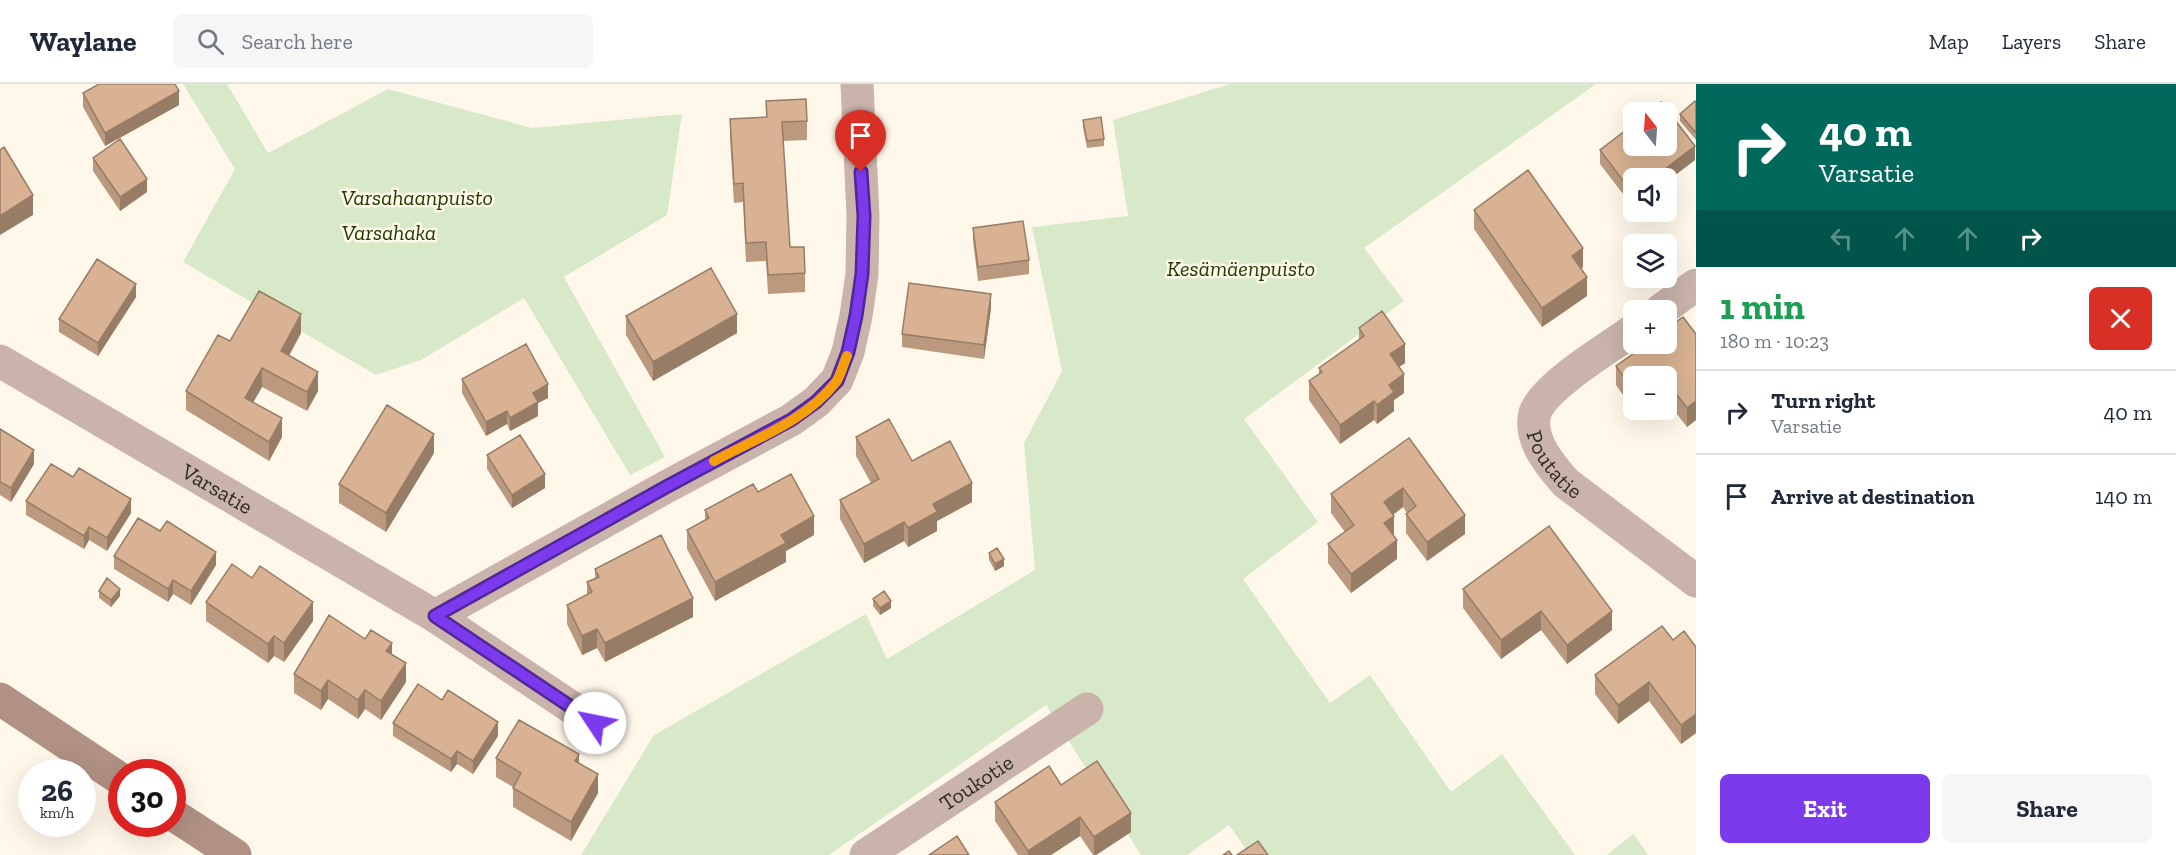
<!DOCTYPE html>
<meta charset="utf-8">
<style>
body{margin:0;font-family:"Zilla Slab",serif;background:#f6f6f7;color:#1f2937;height:100vh;display:flex;flex-direction:column;font-size:22px;white-space:nowrap}
*{box-sizing:border-box;margin:0}
p{font-size:20px;color:#747a83}
.icon{flex:none;width:33px;height:33px;fill:none;stroke:currentColor;stroke-width:2;stroke-linecap:round;stroke-linejoin:round}
.map{position:relative;flex:1;overflow:hidden}
.side{display:flex;flex-direction:column;background:#fff;width:480px}
.side>*{flex:none}
.top-card{background:#00695c;color:#fff;overflow:hidden}
.needle{width:39px;rotate:343deg}
.tools{position:absolute;left:1623px;top:18px;display:grid;gap:12px}
.tools a{display:grid;place-items:center;width:54px;height:54px;border-radius:9px;background:#fff;box-shadow:0 6px 24px #0002;font-size:30px}
.speed{position:absolute;left:18px;top:675px;display:flex;gap:12px;font-size:30px;font-weight:700;text-align:center}
.speed>*{display:grid;place-content:center;width:78px;height:78px;border-radius:50%;background:#fff;box-shadow:0 6px 24px #0002;line-height:1}
.speed small{font-size:15px;font-weight:400}
.speed .limit{border:9px solid #d22;background:#fff;color:#111}
.pin{position:absolute;display:grid;place-items:center;width:51px;height:51px;color:#fff;margin:-62px -26px;border-radius:50% 50% 50% 0;rotate:-45deg;box-shadow:0 0 6px #0007}
.pin .icon{rotate:45deg}
.me{position:absolute;width:66px;margin:-33px;rotate:304deg;stroke-linejoin:round;filter:drop-shadow(0 0 4px #0008)}
.turn{display:flex;align-items:center;gap:21px;height:126px;padding:0 24px;font-size:27px}
.turn .icon{width:78px;height:78px;stroke-width:2.5}
.turn b{display:block;font-size:42px;line-height:51px}
.lanes{display:flex;align-items:center;height:57px;padding:0 24px;background:#0003;justify-content:center;gap:30px;direction:ltr}
.lanes .off{opacity:.35}
.round{display:grid;place-items:center;flex:none;width:63px;height:63px;border-radius:9px;background:#f6f6f7}
.headline{display:flex;align-items:center;justify-content:space-between;height:102px;padding:0 24px}
h1{font-size:36px;font-weight:800;line-height:45px;color:#1e9e55}
.action{display:flex;gap:12px;margin-top:auto;padding:12px 24px}
.action a{flex:1;height:69px;border-radius:9px;background:#7c3aed;color:#fff;font-size:24px;font-weight:800;line-height:69px;text-align:center}
.action a+a{background:#f6f6f7;color:#1f2937}
ul{padding:0;list-style:none}
li{display:flex;align-items:center;gap:18px;height:84px;padding:0 24px;border-top:2px solid #e0e1e3}
li div{flex:1}
li b{display:block;font-size:22px}
li em{font-style:normal}
header{display:flex;align-items:center;gap:36px;box-sizing:border-box;height:84px;padding:0 30px;background:#fff;border-bottom:2px solid #e0e1e3}
header strong{font-size:28px}
nav{display:flex;gap:33px;margin-inline-start:auto;font-size:21px}
.search{width:420px;height:54px;background:#f6f6f7;display:flex;align-items:center;gap:15px;box-sizing:border-box;padding:0 21px;border-radius:9px;color:#747a83;font-size:22px}
main{display:flex;flex:1;min-height:0}
.map>svg:first-child{display:block}
.green{fill:#d7e9c8}
.lines{fill:none;stroke-linecap:round;stroke-linejoin:round}
.street{stroke:#c9b3aa;stroke-width:33}
.secondary{stroke:#b09184;stroke-width:33}
.wall{fill:#ba997e}
.shaded-wall{fill:#977d66}
.building{fill:#d8b292;stroke:#977d66;stroke-width:1.5}
.route-casing{stroke:#51269a;stroke-width:15}
.route{stroke:#7c3aed;stroke-width:10}
.slow{stroke:#f59e0b;stroke-width:10}
.labels{text-anchor:middle;dominant-baseline:central;stroke-width:5;stroke-linejoin:round;paint-order:stroke}
.park-label{font-size:22px;font-style:italic;fill:#223c00;stroke:#fff8ea}
.street-label{font-size:22px;fill:#2f2c25;stroke:#fff8ea}
</style>
<header>
<strong>Waylane</strong>
<div class="search"><svg class="icon" aria-label="search" viewBox="0 0 24 24"><circle cx="10" cy="10" r="6"/><path d="M15 15l6 6"/></svg>Search here</div>
<nav><a>Map</a><a>Layers</a><a>Share</a></nav>
</header>
<main>
<div class="map">
<svg width="1696" height="771" viewBox="0 0 1696 771">
<rect width="100%" height="100%" fill="#fff8ea"/>
<path class="green" d="M183,0H227L268,69L388,5L532,44L682,30L667,131L564,193L665,373L630,391L524,214L421,276L376,291L183,178L235,85Z
M1230,0H1596L1364,164L1404,217L1244,335L1318,438L1243,495L1330,619L1370,591L1451,708L1502,670L1575,771H1250L1229,741L1187,771H1141L1046,621L829,771H581L654,651L866,530L887,575L1035,486L1024,359L1062,287L1032,143L1128,132L1113,36Z
M1634,750L1648,771H1607L1633,750Z"/>
<g class="lines">
<g class="street">
<path d="M1661,226L1696,201"/>
<path id="s1" d="M1634,246C1610,263 1544,302 1535,329C1528,355 1550,381 1566,399L1696,497"/>
<path id="s2" d="M0,277L435,532L595,639"/>
<path d="M435,532L666,403L791,336L816,318L837,296L848,268L856,232L862,190L863,132L857,0"/>
<path id="s3" d="M866,771L1087,625"/>
</g>
<path class="secondary" d="M0,615L122,696
M172,730L235,771"/>
</g>
<path class="wall" d="M83,9L179,21L105,62L83,23Z
M766,17L807,37V56L783,57L790,163L805,189V208L768,210L766,177L746,178L743,118L734,119L730,54V35L766,33Z
M1696,18V56L1680,37V30Z
M1083,36L1104,55V62L1087,64L1083,43Z
M1600,66L1695,76L1633,123L1600,80Z
M93,74L147,108L120,127L93,87Z
M1474,126L1583,183L1581,185L1587,212L1542,243L1474,145Z
M973,144L1029,176V190L978,197L973,157Z
M136,213L98,272L59,248V235Z
M991,224L984,275L902,263V250Z
M626,232L737,249L653,297L626,251Z
M1359,244L1405,279L1399,283L1404,309L1394,316V327L1377,340L1374,336L1340,360L1309,316V297L1319,290V284L1359,256Z
M301,249L289,272L318,307L307,327L262,303L253,318L282,353L269,377L186,326V307L230,257Z
M1696,250V336L1687,343L1666,316V292H1634V326H1636L1634,327L1616,301V282Z
M462,295L548,314L538,319V332L510,347L507,340L486,352L462,309Z
M0,345L34,380L11,418L0,411Z
M856,353L912,377L972,418L937,437V447L908,463L904,457L864,479L840,435V416L871,399L856,372Z
M1409,354L1465,450L1427,477L1406,449V430L1407,429L1403,423L1393,431L1394,452L1397,475L1351,509L1328,479V460L1345,448L1331,429V410Z
M434,369L386,448L339,419V400Z
M487,371L545,404L512,424L487,385Z
M758,408L814,451L786,467V478L715,517L687,465V446L705,436V426Z
M26,417L131,429L107,467L89,456L84,465L26,431Z
M989,469L1004,482L995,487L989,476Z
M114,472L216,481L191,521L173,510L168,518L114,485Z
M595,485L693,533L605,578L597,564L582,571L567,540V521L587,511V498L595,495Z
M1463,505L1612,546L1567,580L1541,546L1501,575L1463,524Z
M99,507L120,512L111,523L99,514Z
M873,515L891,524L880,531L873,522Z
M206,518L313,537L284,578L274,572L268,579L206,537Z
M365,555L392,570L406,598L381,636L365,625L358,635L328,615L321,626L294,609V590Z
M1673,556L1696,563V649L1681,660L1649,617L1618,640L1595,610V591Z
M393,639L498,652L473,690L457,680L451,688L393,652Z
M496,674L579,679L598,709L571,757L513,723V703L496,693Z
M1061,701L1131,748L1096,771H1093L1080,752L1051,771H1018L995,737V718Z"/>
<path class="shaded-wall" d="M179,7V21L105,62V49Z
M1695,62V76L1666,98V94H1653Z
M147,95V108L120,127V113Z
M33,111V131L0,151V132Z
M1583,164V183L1572,191V172Z
M1587,193V212L1542,243V224Z
M136,200V213L98,272V259Z
M991,210V224L984,275V261Z
M301,230V249L281,286V267Z
M737,230V249L653,297V278Z
M1405,260V279L1390,289V270Z
M262,284V303L245,333V314Z
M318,288V307L307,327V308Z
M1404,290V309L1394,316V327L1377,340V321L1389,301Z
M548,300V314L538,319V332L510,347V334L533,309Z
M1374,317V336L1340,360V341Z
M1696,317V336L1687,343V324Z
M507,327V340L486,352V338Z
M282,334V353L269,377V358Z
M434,350V369L386,448V429Z
M34,366V380L11,418V404Z
M545,390V404L512,424V411Z
M972,399V418L937,437V447L908,463V444L933,420Z
M1403,404V423L1384,437V418Z
M131,415V429L107,467V454Z
M1465,431V450L1427,477V458Z
M814,432V451L786,467V478L715,517V498L781,451Z
M1394,432V451L1384,458V439Z
M904,438V457L864,479V460Z
M89,443V456L84,465V452Z
M1397,456V475L1351,509V490Z
M216,468V481L191,521V507Z
M1004,475V482L995,487V480Z
M173,496V510L168,518V505Z
M120,505V512L111,523V516Z
M693,514V533L605,578V559Z
M891,517V524L880,531V524Z
M313,518V537L284,578V559Z
M1541,527V546L1501,575V556Z
M1612,527V546L1567,580V561Z
M597,545V564L582,571V552Z
M274,552V572L268,579V560Z
M392,559V578L386,567Z
M406,579V598L381,636V617Z
M328,596V615L321,626V607Z
M1649,598V617L1618,640V621Z
M365,606V625L358,635V616Z
M1696,630V649L1681,660V641Z
M498,638V652L473,690V677Z
M457,667V680L451,688V675Z
M579,670V690L575,677Z
M598,690V709L571,757V738Z
M1131,729V748L1096,771H1094V753Z
M1080,733V752L1051,771H1028V767Z"/>
<path class="building" d="M99,0H175L179,7L105,49L83,9Z
M806,15L807,37L782,38L790,163H804L805,189L768,191L766,158L746,159L743,99L734,100L730,35L767,33L766,17Z
M1695,17L1696,18V49L1680,30Z
M1661,18L1695,62L1653,94H1634L1633,110L1600,66L1634,40V62H1666V28H1648Z
M1101,33L1104,55L1087,57L1083,36Z
M120,55L147,95L120,113L93,74Z
M4,63L33,111L0,132V66Z
M1528,86L1583,164L1572,172L1587,193L1542,224L1474,126Z
M1023,137L1029,176L978,183L973,144Z
M97,175L136,200L98,259L59,235Z
M711,184L737,230L653,278L626,232Z
M909,199L991,210L984,261L902,250Z
M259,207L301,230L281,267L318,288L307,308L262,284L245,314L282,334L269,358L186,307L218,251L230,257Z
M1382,227L1405,260L1390,270L1404,290L1389,301L1394,308L1377,321L1374,317L1340,341L1309,297L1322,288L1319,284L1364,252L1359,244Z
M1683,233L1696,250V317L1687,324L1666,297V292H1663L1660,288L1655,292H1634V307L1616,282L1647,260H1666V245Z
M526,260L548,300L533,309L538,318L510,334L507,327L486,338L462,295Z
M387,321L434,350L386,429L339,400Z
M889,335L912,377L950,357L972,399L933,420L937,428L908,444L904,438L864,460L840,416L879,395L856,353Z
M0,345L34,366L11,404L0,398Z
M520,351L545,390L512,411L487,371Z
M1409,354L1465,431L1427,458L1406,430L1416,422L1403,404L1384,418L1394,432L1384,439L1397,456L1351,490L1328,460L1354,441L1331,410Z
M51,380L73,393L79,384L131,415L107,454L89,443L84,452L26,417Z
M791,390L814,432L781,451L786,459L715,498L687,446L709,434L705,426L753,400L758,408Z
M138,434L160,447L167,437L216,468L191,507L173,496L168,505L114,472Z
M1549,442L1612,527L1567,561L1541,527L1501,556L1463,505Z
M661,451L693,514L605,559L597,545L582,552L567,521L592,508L587,498L599,493L595,485Z
M997,464L1004,475L995,480L989,469Z
M232,480L252,494L260,482L313,518L284,559L274,552L268,560L206,518Z
M107,494L120,505L111,516L99,507Z
M884,507L891,517L880,524L873,515Z
M329,531L365,555L371,546L392,559L386,567L406,579L381,617L365,606L358,616L328,596L321,607L294,590Z
M1662,542L1673,556L1684,547L1696,563V630L1681,641L1649,598L1618,621L1595,591Z
M418,600L442,616L448,606L498,638L473,677L457,667L451,675L393,639Z
M519,636L579,670L575,677L598,690L571,738L513,704L521,689L496,674Z
M1097,677L1131,729L1094,753L1080,733L1028,767L995,718L1049,682L1061,701Z
M957,752L969,771H929Z
M1258,757L1268,771H1237Z
M1229,767L1232,771H1223Z"/>
<g class="lines">
<defs>
<path id="route" d="M595,639L435,532L666,403L791,336L816,318L837,297L848,268L856,232L862,190L864,132L861,88"/>
</defs>
<use href="#route" class="route-casing"/>
<use href="#route" class="route"/>
<path class="slow" d="M714,377C755,355 807,336 836,298C841,291 843,280 847,272"/>
</g>
<g class="labels">
<g class="park-label">
<text x="417" y="113">Varsahaanpuisto</text>
<text x="389" y="148">Varsahaka</text>
<text x="1241" y="184">Kesämäenpuisto</text>
</g>
<g class="street-label">
<text stroke="none"><textPath href="#s1" startOffset="188">Poutatie</textPath></text>
<text stroke="none"><textPath href="#s2" startOffset="252">Varsatie</textPath></text>
<text stroke="none"><textPath href="#s3" startOffset="132">Toukotie</textPath></text>
</g>
</g>
</svg>
<div class="tools">
<a><svg class="needle" viewBox="-14 -14 28 28"><path d="M0-13l5 13h-10z" fill="#e53935"/><path d="M0 13l5-13h-10z" fill="#747a83"/></svg></a>
<a><svg class="icon" aria-label="sound" viewBox="0 0 24 24"><path d="M4 9h4l5-4v14l-5-4H4zM17 9q2 3 0 6"/></svg></a>
<a><svg class="icon" aria-label="layers" viewBox="0 0 24 24"><path d="M12 4l9 5-9 5-9-5zM3 14l9 5 9-5"/></svg></a>
<a>+</a>
<a>−</a>
</div>
<div class="speed"><div>26<small>km/h</small></div><div class="limit">30</div></div>
<div class="pin" style="left:861px;top:88px;background:#d93025"><svg class="icon" aria-label="arrive" viewBox="0 0 24 24"><path d="M6 21V4h12l-3 4 3 4H6"/></svg></div>
<svg class="me" style="left:595px;top:639px" viewBox="-20 -20 40 40"><circle r="19" fill="#fff"/><path d="M0-13L10 11 0 6-10 11z" fill="#7c3aed"/></svg>
</div>
<section class="side">
<div class="top-card">
<div class="turn"><svg class="icon" aria-label="right" viewBox="0 0 24 24"><path d="M7 20v-9h11M14 6l5 5-5 5"/></svg><div><b>40 m</b>Varsatie</div></div>
<div class="lanes"><svg class="icon off" aria-label="left" viewBox="0 0 24 24"><path d="M17 20v-9H6M10 6l-5 5 5 5"/></svg><svg class="icon off" aria-label="ahead" viewBox="0 0 24 24"><path d="M12 20V5M6 11l6-6 6 6"/></svg><svg class="icon off" aria-label="ahead" viewBox="0 0 24 24"><path d="M12 20V5M6 11l6-6 6 6"/></svg><svg class="icon" aria-label="right" viewBox="0 0 24 24"><path d="M7 20v-9h11M14 6l5 5-5 5"/></svg></div>
</div>
<div class="headline"><div><h1>1 min</h1><p>180 m · 10:23</p></div><a class="round" style="background:#d93025;color:#fff"><svg class="icon" aria-label="close" viewBox="0 0 24 24"><path d="M6 6l12 12M18 6L6 18"/></svg></a></div>
<ul>
<li><svg class="icon" aria-label="right" viewBox="0 0 24 24"><path d="M7 20v-9h11M14 6l5 5-5 5"/></svg><div><b>Turn right</b><p>Varsatie</p></div><em>40 m</em></li>
<li><svg class="icon" aria-label="arrive" viewBox="0 0 24 24"><path d="M6 21V4h12l-3 4 3 4H6"/></svg><div><b>Arrive at destination</b></div><em>140 m</em></li>
</ul>
<div class="action"><a>Exit</a><a>Share</a></div>
</section>
</main>
